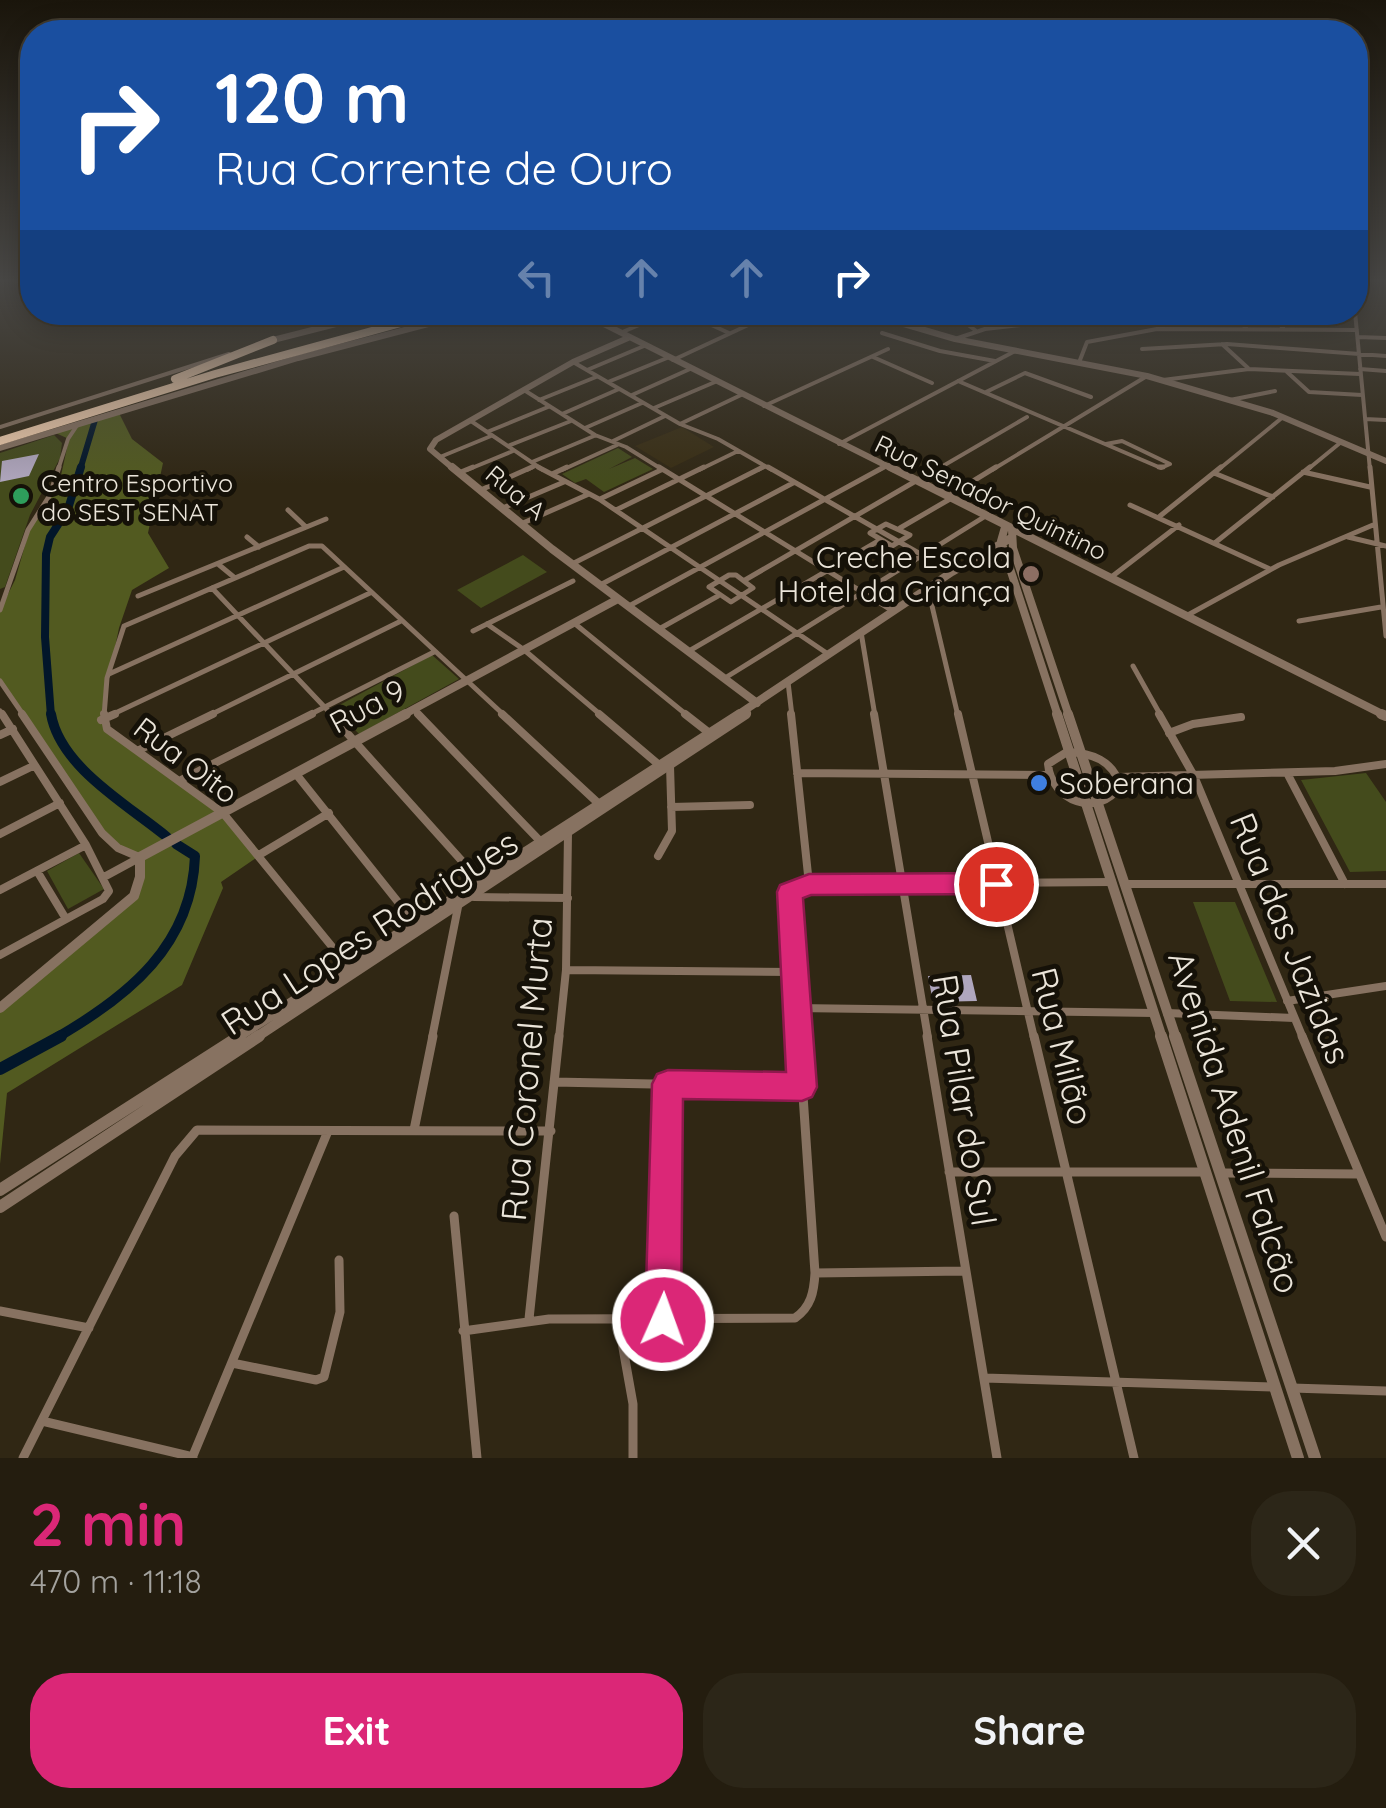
<!DOCTYPE html>
<meta charset="utf-8">
<style>
body{margin:0;font-family:Quicksand,sans-serif;background:#2c2618;color:#f1f3f6;height:100vh;display:flex;flex-direction:column;font-size:38px;white-space:nowrap}
*{box-sizing:border-box;margin:0}
p{font-size:32px;color:#a3a29e}
.icon{flex:none;width:55px;height:55px;fill:none;stroke:currentColor;stroke-width:2;stroke-linecap:round;stroke-linejoin:round}
.map{position:relative;height:1458px;overflow:hidden}
.sheet{display:flex;flex-direction:column;background:#241d0f;flex:1}
.sheet>*{flex:none}
.hud{position:absolute;left:20px;top:20px;width:1348px;height:305px;border-radius:40px;box-shadow:0 5px 25px #0003,0 0 0 2px #413b2f;background:#1a4fa0;color:#fff;overflow:hidden}
.pin{position:absolute;display:grid;place-items:center;width:85px;height:85px;color:#fff;margin:-42px;border:5px solid #fff;border-radius:50%;box-shadow:0 2px 10px #0007}
.me{position:absolute;width:110px;margin:-55px;rotate:2deg;stroke-linejoin:round;filter:drop-shadow(0 0 8px #0008)}
.turn{display:flex;align-items:center;gap:35px;height:210px;padding:0 30px;font-size:45px}
.turn .icon{width:130px;height:130px;stroke-width:2.5}
.turn b{display:block;font-size:70px;line-height:85px}
.lanes{display:flex;align-items:center;height:95px;padding:0 30px;background:#0003;justify-content:center;gap:50px;direction:ltr}
.lanes .off{opacity:.35}
.round{display:grid;place-items:center;flex:none;width:105px;height:105px;border-radius:40px;background:#2c2618}
.summary{display:flex;align-items:center;justify-content:space-between;height:170px;padding:0 30px}
h1{font-size:60px;font-weight:700;line-height:75px;color:#db2777}
.action{display:flex;gap:20px;margin-top:auto;padding:20px 30px}
.action a{flex:1;height:115px;border-radius:40px;background:#db2777;color:#fff;font-size:40px;font-weight:700;line-height:115px;text-align:center}
.action a+a{background:#2c2618;color:#f1f3f6}
.map>svg:first-child{display:block}
.built{fill:#392e14}
.green{fill:#444b1c}
.forest{fill:#525a20}
.lines{fill:none;stroke-linecap:round;stroke-linejoin:round}
.canal-far3{stroke:#02162a;stroke-width:6}
.canal-far2{stroke:#02162a;stroke-width:8}
.canal-far1{stroke:#02162a;stroke-width:10}
.canal{stroke:#02162a;stroke-width:12}
.building{fill:#afa6bd}
.minor-far3{stroke:#877261;stroke-width:4}
.minor-far2{stroke:#877261;stroke-width:5}
.minor-far1{stroke:#877261;stroke-width:8}
.minor{stroke:#877261;stroke-width:9}
.tertiary-far3{stroke:#877261;stroke-width:6}
.tertiary-far2{stroke:#877261;stroke-width:8}
.tertiary-far1{stroke:#877261;stroke-width:10}
.tertiary{stroke:#877261;stroke-width:12}
.trunk{stroke:#f2ceae;stroke-width:8}
.route{fill:#db2777;stroke:#8e194d;stroke-width:2.5}
.leisure-dot{fill:#2e9e5b;stroke:#151108;stroke-width:4}
.education-dot{fill:#8d6e63;stroke:#151108;stroke-width:4}
.shop-dot{fill:#3f7fe0;stroke:#151108;stroke-width:4}
.labels{text-anchor:middle;dominant-baseline:central;stroke-width:10;stroke-linejoin:round;paint-order:stroke}
.far-poi-label{font-size:25px;fill:#ebe5da;stroke:#151108;text-anchor:start}
.far-street-label{font-size:25px;fill:#ebe5da;stroke:#151108}
.poi-label{font-size:30px;fill:#ebe5da;stroke:#151108;text-anchor:end}
.street-label{font-size:30px;fill:#ebe5da;stroke:#151108}
.near-street-label{font-size:35px;fill:#ebe5da;stroke:#151108}
</style>
<div class="map">
<svg width="1386" height="1458" viewBox="0 0 1386 1458">
<rect width="100%" height="100%" fill="#302714"/>
<path class="built" d="M682,427L714,447L671,468L635,446Z"/>
<path class="green" d="M54,435L62,443L60,458L30,515L5,587L0,589V453Z
M618,448L632,457L609,469L635,458L653,469L604,492L586,479L575,483L562,474Z
M523,555L547,572L481,608L457,590Z
M432,655L459,679L359,734L334,708Z
M1366,773L1386,802V871L1350,872L1301,780Z
M79,853L104,889L68,909L47,871Z
M1193,902H1235L1277,1002L1230,1001Z"/>
<path class="forest" d="M118,411L132,439L163,463L148,533L169,568L132,590L119,628L100,720L225,811L262,854L221,882L223,888L182,985L7,1093L0,1164V1003L131,897L139,858L118,850L0,680V610L15,580L30,528L60,480L69,439L51,431Z"/>
<g class="lines">
<path class="canal-far3" d="M80,470L95,420"/>
<path class="canal-far2" d="M51,716L45,637L46,554L50,537L68,509L81,467"/>
<path class="canal-far1" d="M51,714C60,767 128,805 167,837
M56,1038C129,996 192,945 195,856L176,844"/>
<path class="canal" d="M0,1069L61,1036"/>
</g>
<path class="building" d="M39,454L29,476L0,482L2,461Z
M971,975L977,1001L933,1002L928,976Z"/>
<g class="lines">
<path class="minor-far3" d="M14,280L32,284
M683,312L729,333
M950,312L975,330
M1231,312L1246,328
M1270,312L1283,328
M1355,312L1370,470
M1300,313L1304,312
M914,328L948,312
M620,333L670,312
M882,333L940,351L995,361
M1358,337L1386,338
M955,339L985,329L1139,312
M1222,344L1248,368
M1142,349L1227,344L1386,356
M873,357L932,383
M673,360L776,312
M1080,360L1087,342L1157,329L1357,330
M573,362L680,424L718,439L772,470
M1360,369L1386,371
M587,370L644,346
M1286,371L1309,392L1362,395
M1163,380L1249,369L1360,374
M958,381L1161,468L1170,464L1122,441L1106,444
M608,382L667,358
M524,390L595,435L626,447L663,470
M986,392L1025,373L1091,397
M632,395L690,369
M539,400L596,377
M1230,400L1275,391
M764,406L888,349
M654,408L715,382
M562,414L619,389
M1365,419L1386,420
M471,421L543,470
M680,424L741,395
M0,427L229,354
M585,428L642,403
M487,432L548,407
M613,441L665,416
M839,444L1017,350
M508,446L571,421
M440,457L491,436
M532,462L594,436
M58,470L68,439L78,424
M467,470L513,451
M527,470L535,466
M562,470L617,445
M699,470L738,451
M758,470L765,466
M879,470L884,467
M936,470L1027,417
M992,470L1147,376
M1218,470L1283,417
M1307,470L1340,443"/>
<path class="minor-far2" d="M538,467L599,499L828,654
M659,467L893,611
M768,467L952,572
M1159,467H1163
M1370,467L1386,636
M461,472L473,467
M1303,472L1370,487
M1214,473L1273,497
M552,474L567,467
M483,489L532,467
M947,497L996,467
M600,499L661,470
M1130,505L1270,569
M505,507L564,482
M288,510L306,527
M616,510L704,467
M1160,516L1221,467
M523,523L589,494
M886,524L910,535L892,546L870,533Z
M900,528L950,499
M247,537L259,547
M1348,537L1386,546
M1216,542L1310,467
M218,564L235,578
M572,564L763,467
M729,575H736L753,588L731,602L709,587Z
M1110,578L1179,525
M745,580L940,467
M600,585L793,483
M212,588L333,716
M928,589L958,716
M138,596L326,519
M629,606L884,467
M0,610L28,530L50,495L59,467
M1186,616L1279,565L1373,525
M1299,621L1381,607
M574,623L688,716
M487,624L523,649L602,716
M659,629L718,596
M473,631L573,581
M861,632L875,716
M689,651L880,540
M1133,666L1161,716
M109,674L344,567
M725,678L984,517
M0,681L24,716
M788,682L792,716
M414,709L421,716
M0,711L3,716
M104,716L107,678L124,626L309,546H322L505,716
M109,716L370,593
M208,716L401,621
M307,716L434,652"/>
<path class="minor-far1" d="M22,714L102,833L118,848L139,857
M104,714L107,729L223,813L347,965
M330,714L479,880
M418,714L540,841
M502,714L598,803
M599,714L658,764
M685,714L708,732
M791,714L809,884
M874,714L928,1038
M958,714L1034,1038
M1159,714L1194,776L1303,1038
M101,720L115,714
M1169,733L1193,724L1241,717
M0,735L13,729
M139,750L213,714
M1067,752C1092,753 1113,760 1120,786C1098,819 1051,801 1048,764Z
M797,773L1047,775
M1287,773L1345,884
M296,774L414,922
M1118,777L1335,771L1386,764
M181,780L312,714
M0,782L33,766
M671,807L750,805
M0,834L60,803
M259,855L329,813
M658,856L672,831L670,766
M37,871L66,919
M104,877L139,858
M1126,884H1386
M0,890L86,845
M474,897L568,898
M0,955L103,899L109,891L86,845L2,714
M566,970L792,972
M1287,1001L1386,986
M796,1008L1154,1013
M1167,1013L1294,1018
M432,1038L458,907
M559,1038L566,970L568,833
M800,1038L790,892L809,884L1112,882"/>
<path class="minor" d="M927,1036L997,1458
M1034,1036L1134,1458
M1302,1036L1386,1237
M554,1082L801,1087
M414,1130L433,1036
M949,1172H1204
M1221,1173L1359,1174
M454,1216L477,1458
M815,1273L964,1271
M0,1311L89,1328
M529,1319L559,1036
M618,1320L633,1404V1458
M663,1320L667,1084
M463,1331L549,1319L795,1318C811,1307 814,1292 815,1273L799,1036
M232,1363L316,1380L324,1377L340,1312L339,1260
M984,1378L1274,1387
M1292,1388L1386,1391
M42,1421L193,1457
M23,1458L175,1156L197,1130L551,1131
M192,1458L328,1131"/>
<path class="tertiary-far3" d="M580,312L895,470
M863,312L955,339L1147,376L1273,413L1386,461
M273,340L383,312
M0,448L298,358L474,312
M455,470L430,449L436,440L573,362L628,338"/>
<path class="tertiary-far2" d="M452,467L552,549L757,703
M890,467L1386,716
M1005,527L1001,541L1058,716
M1012,530L1013,548L1069,716
M401,716L618,599
M736,716L952,572L1011,538
M742,716L747,713"/>
<path class="tertiary-far1" d="M1057,714L1162,1038
M1068,714L1176,1038
M1381,714L1386,716
M0,1008L134,896L140,877V857L406,714
M236,1038L740,714
M255,1038L746,714"/>
<path class="tertiary" d="M1161,1036L1298,1458
M1175,1036L1315,1458
M0,1190L240,1036
M0,1207L259,1036"/>
<path class="trunk" d="M175,379L273,340
M0,441L215,374L441,312"/>
</g>
<linearGradient id="sky" x2="0" y2="1"><stop stop-color="#1a150b"/><stop offset="0.58" stop-color="#484745"/><stop offset="1" stop-color="#484745" stop-opacity="0"/></linearGradient>
<rect width="1386" height="484" fill="url(#sky)"/>
<path class="route" d="M996,873L1005,876L1009,884L1005,891L996,894L811,895L803,898L817,1087L812,1097L802,1101L683,1099L681,1320L676,1332L663,1337L650,1332L645,1320L652,1084L657,1074L668,1070L786,1072L777,892L780,885L809,874Z"/>
<circle class="leisure-dot" cx="21" cy="496" r="10"/>
<circle class="education-dot" cx="1031" cy="574" r="10"/>
<circle class="shop-dot" cx="1039" cy="783" r="10"/>
<g class="labels">
<g class="far-poi-label">
<text x="41" y="482">Centro Esportivo<tspan x="41" dy="29">do SEST SENAT</tspan></text>
</g>
<g class="far-street-label">
<text transform="translate(516 492) rotate(40)">Rua A</text>
<text transform="translate(991 497) rotate(26)">Rua Senador Quintino</text>
</g>
<g class="poi-label">
<text x="1011" y="557">Creche Escola<tspan x="1011" dy="34">Hotel da Criança</tspan></text>
<text x="1059" y="783" text-anchor="start">Soberana</text>
</g>
<g class="street-label">
<text transform="translate(367 706) rotate(-28)">Rua 9</text>
<text transform="translate(186 760) rotate(37)">Rua Oito</text>
</g>
<g class="near-street-label">
<text transform="translate(369 932) rotate(-33)">Rua Lopes Rodrigues</text>
<text transform="translate(1291 938) rotate(68)">Rua das Jazidas</text>
<text transform="translate(1063 1046) rotate(76)">Rua Milão</text>
<text transform="translate(526 1069) rotate(-85)">Rua Coronel Murta</text>
<text transform="translate(965 1100) rotate(81)">Rua Pilar do Sul</text>
<text transform="translate(1235 1122) rotate(72)">Avenida Adenil Falcão</text>
</g>
</g>
</svg>
<div class="pin" style="left:996px;top:884px;background:#d93025"><svg class="icon" aria-label="arrive" viewBox="0 0 24 24"><path d="M6 21V4h12l-3 4 3 4H6"/></svg></div>
<svg class="me" style="left:663px;top:1320px" viewBox="-20 -20 40 40"><circle r="17" fill="#db2777" stroke="#fff" stroke-width="3"/><path d="M0-11L8 9 0 5-8 9z" fill="#fff"/></svg>
<div class="hud">
<div class="turn"><svg class="icon" aria-label="right" viewBox="0 0 24 24"><path d="M7 20v-9h11M14 6l5 5-5 5"/></svg><div><b>120 m</b>Rua Corrente de Ouro</div></div>
<div class="lanes"><svg class="icon off" aria-label="left" viewBox="0 0 24 24"><path d="M17 20v-9H6M10 6l-5 5 5 5"/></svg><svg class="icon off" aria-label="ahead" viewBox="0 0 24 24"><path d="M12 20V5M6 11l6-6 6 6"/></svg><svg class="icon off" aria-label="ahead" viewBox="0 0 24 24"><path d="M12 20V5M6 11l6-6 6 6"/></svg><svg class="icon" aria-label="right" viewBox="0 0 24 24"><path d="M7 20v-9h11M14 6l5 5-5 5"/></svg></div>
</div>
</div>
<section class="sheet">
<div class="summary"><div><h1>2 min</h1><p>470 m · 11:18</p></div><a class="round"><svg class="icon" aria-label="close" viewBox="0 0 24 24"><path d="M6 6l12 12M18 6L6 18"/></svg></a></div>
<div class="action"><a>Exit</a><a>Share</a></div>
</section>
